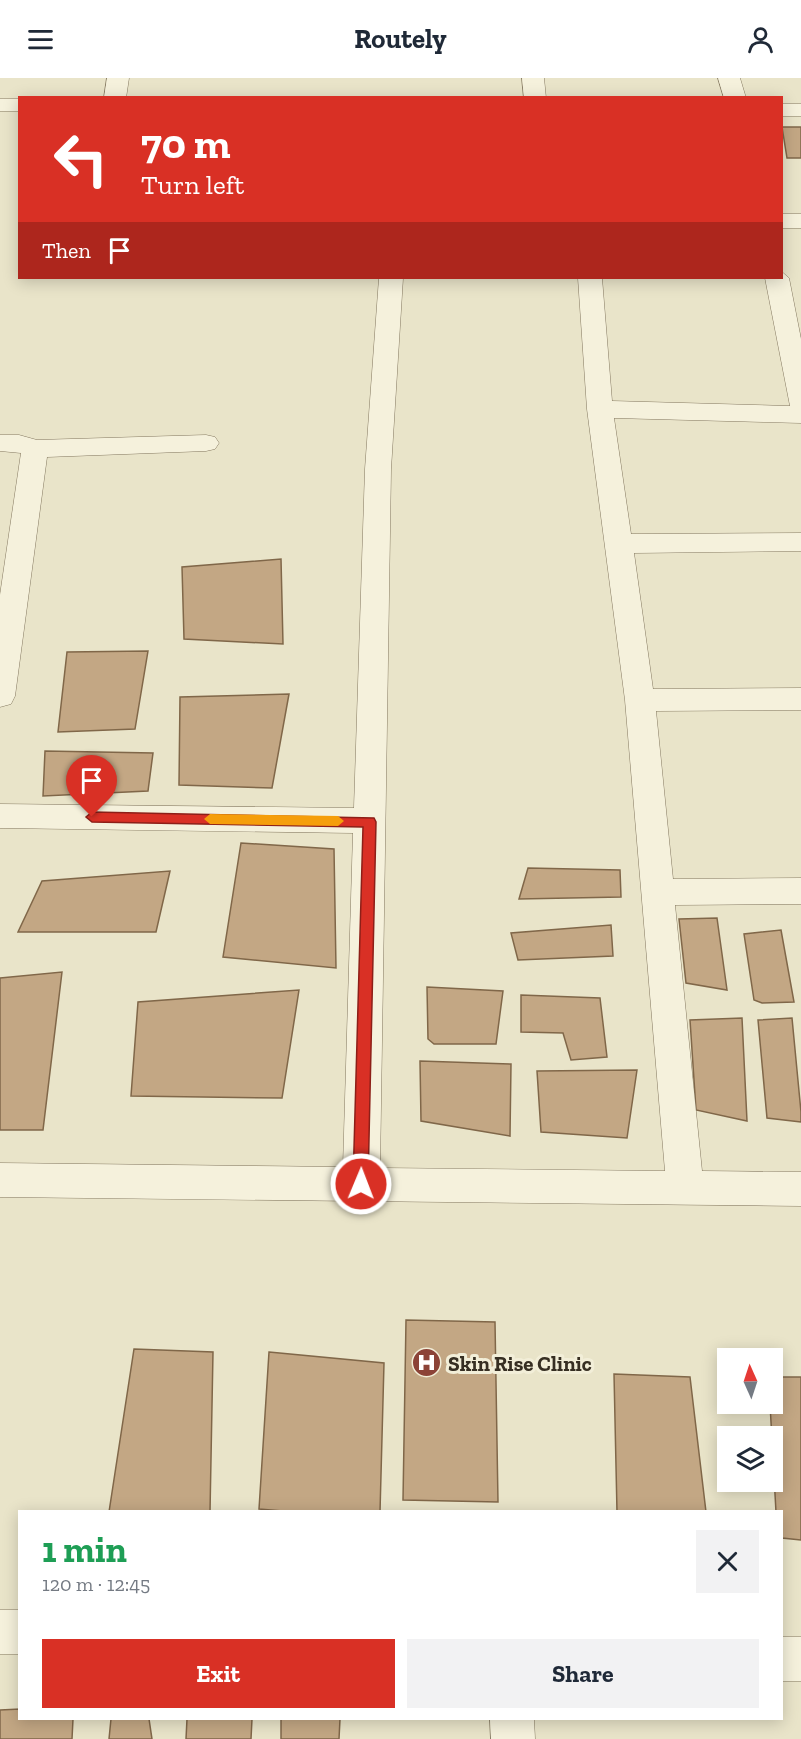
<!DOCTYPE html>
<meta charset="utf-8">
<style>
body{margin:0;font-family:"Zilla Slab",serif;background:#f2f2f3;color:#1f2937;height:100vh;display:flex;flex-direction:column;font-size:22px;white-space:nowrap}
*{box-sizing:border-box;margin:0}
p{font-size:20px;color:#747a83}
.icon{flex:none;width:33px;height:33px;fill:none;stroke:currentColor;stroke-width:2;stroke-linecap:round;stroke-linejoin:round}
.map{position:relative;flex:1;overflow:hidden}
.panel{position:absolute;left:18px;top:1432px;width:765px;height:210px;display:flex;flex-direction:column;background:#fff;border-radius:0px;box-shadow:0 3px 15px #0003}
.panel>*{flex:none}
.banner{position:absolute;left:18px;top:18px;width:765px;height:183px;border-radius:0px;box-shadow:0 3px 15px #0003;background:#d93025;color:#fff;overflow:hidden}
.needle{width:39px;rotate:357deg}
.controls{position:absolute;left:717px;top:1270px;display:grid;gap:12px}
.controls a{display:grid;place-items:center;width:66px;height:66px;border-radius:0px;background:#fff;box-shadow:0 3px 15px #0003;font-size:30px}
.pin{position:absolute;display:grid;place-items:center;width:51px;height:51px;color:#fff;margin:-62px -26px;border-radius:50% 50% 50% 0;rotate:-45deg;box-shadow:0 0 6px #0007}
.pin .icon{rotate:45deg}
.me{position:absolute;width:66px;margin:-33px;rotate:1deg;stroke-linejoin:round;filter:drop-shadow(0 0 4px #0008)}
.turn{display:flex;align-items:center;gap:21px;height:126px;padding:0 24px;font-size:27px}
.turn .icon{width:78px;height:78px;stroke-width:2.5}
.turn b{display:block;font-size:42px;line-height:51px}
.then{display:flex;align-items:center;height:57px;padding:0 24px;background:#0003;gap:12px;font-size:22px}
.round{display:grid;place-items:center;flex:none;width:63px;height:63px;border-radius:0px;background:#f2f2f3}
.overview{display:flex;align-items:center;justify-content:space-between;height:102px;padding:0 24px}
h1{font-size:36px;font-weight:700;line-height:45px;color:#1e9e55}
.primary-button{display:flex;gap:12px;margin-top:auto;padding:12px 24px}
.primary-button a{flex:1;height:69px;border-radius:0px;background:#d93025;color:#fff;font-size:24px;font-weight:700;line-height:69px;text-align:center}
.primary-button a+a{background:#f2f2f3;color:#1f2937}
header{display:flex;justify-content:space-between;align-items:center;height:78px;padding:0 24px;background:#fff;font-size:27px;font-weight:700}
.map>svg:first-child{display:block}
.building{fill:#c3a784;stroke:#806749;stroke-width:1.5}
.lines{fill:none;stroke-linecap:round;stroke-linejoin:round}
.minor-casing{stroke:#847860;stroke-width:1}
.minor{fill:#f5f1dc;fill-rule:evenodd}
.route{fill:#d93025;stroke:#8d1f18;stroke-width:1.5}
.slow{fill:#f59e0b}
.labels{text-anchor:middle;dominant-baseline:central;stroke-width:6;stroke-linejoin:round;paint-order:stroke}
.poi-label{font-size:21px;font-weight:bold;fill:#362e22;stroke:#f2eed8;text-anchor:start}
</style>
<header><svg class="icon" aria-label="menu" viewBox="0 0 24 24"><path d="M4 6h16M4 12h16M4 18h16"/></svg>Routely<svg class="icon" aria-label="person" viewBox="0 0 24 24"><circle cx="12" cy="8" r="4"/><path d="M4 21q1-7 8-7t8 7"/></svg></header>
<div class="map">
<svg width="801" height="1661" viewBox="0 0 801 1661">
<rect width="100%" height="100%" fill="#e9e4c9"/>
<path class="building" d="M782,49H801V80H787Z
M281,481L283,566L184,561L182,489Z
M148,573L135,651L58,654L67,574Z
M289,616L272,710L179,707L180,619Z
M45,673L153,675L148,713L43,718Z
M241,765L334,771L336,890L223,879Z
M528,790L620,792L621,819L519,821Z
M170,793L156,854H18L42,803Z
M717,840L727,912L686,905L679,841Z
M611,847L613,878L518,882L511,855Z
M781,852L794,924L762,925L754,922L744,856Z
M62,894L43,1052H0V900Z
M427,909L503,913L496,966H434L428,961Z
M299,912L282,1020L131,1018L138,924Z
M521,917L600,920L607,979L571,982L563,955L521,954Z
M742,940L747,1043L696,1032L690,942Z
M792,940L801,1034V1044L767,1040L758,942Z
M420,983L511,986L510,1058L421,1043Z
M637,992L627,1060L541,1054L537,993Z
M406,1242L495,1244L498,1424L403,1422Z
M134,1271L213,1274L210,1434H109Z
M269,1274L384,1285L380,1434H295L259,1431Z
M614,1296L690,1299L706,1434H617Z
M772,1299H801V1462L782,1460V1434H776L770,1326H772Z
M20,1631V1641H73L72,1661H0V1632Z
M111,1641H149L152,1661H109Z
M187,1641H252L251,1661H186Z
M281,1641H340L339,1661H281Z"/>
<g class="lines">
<defs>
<path id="minor" d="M107,0H129L126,20H104Z
M522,0H544L546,20H524Z
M718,0H740L746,20H724Z
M0,21H20V33H0Z
M782,26H801V38H782Z
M782,136H801V150H782Z
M782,194L789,200L801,261V345L614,340L631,456L801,455V473L634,475L653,611L801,610V632L656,633L673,801L801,800V826L675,827L702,1093L801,1094V1128L0,1119V1085L343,1089L353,755L0,750V726L354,730L365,391L379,200H403L391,391L380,1090L665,1093L625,622L587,331L578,200H602L612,323L790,328L765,200H782Z
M0,357H19L37,362L206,357L215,359L219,365L215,371L206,373L47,379L15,618L11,626L0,629V517L21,375L0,373Z
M0,1532H20V1576H0Z
M782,1559H801V1603H782Z
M490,1641H534L535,1661H491Z"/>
</defs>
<use href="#minor" class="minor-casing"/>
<use href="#minor" class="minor"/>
</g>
<path class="route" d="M92,734L374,740L376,744L368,1106L366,1111L361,1113L355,1111L353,1106L363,749L92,744L86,739Z"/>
<path class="slow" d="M210,736L338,738L344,743L338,748L210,746L204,741Z"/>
<defs>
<symbol id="hospital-disc" viewBox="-11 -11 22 22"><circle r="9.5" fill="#8c4337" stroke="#f2eed8"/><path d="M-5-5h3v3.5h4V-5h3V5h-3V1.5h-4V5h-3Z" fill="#fff"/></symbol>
</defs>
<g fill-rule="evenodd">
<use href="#hospital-disc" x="410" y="1268" width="33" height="33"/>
</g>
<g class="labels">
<g class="poi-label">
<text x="448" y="1285">Skin Rise Clinic</text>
</g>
</g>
</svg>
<div class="controls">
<a><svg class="needle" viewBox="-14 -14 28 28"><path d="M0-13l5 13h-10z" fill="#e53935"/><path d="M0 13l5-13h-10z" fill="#747a83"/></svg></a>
<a><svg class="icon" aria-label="layers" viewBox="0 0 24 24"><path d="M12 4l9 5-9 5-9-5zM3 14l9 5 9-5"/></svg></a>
</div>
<div class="pin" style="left:92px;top:739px;background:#d93025"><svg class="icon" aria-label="arrive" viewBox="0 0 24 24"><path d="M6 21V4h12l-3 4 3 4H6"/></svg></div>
<svg class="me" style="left:361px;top:1106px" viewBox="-20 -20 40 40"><circle r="17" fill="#d93025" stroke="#fff" stroke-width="3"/><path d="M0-11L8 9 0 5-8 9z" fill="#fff"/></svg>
<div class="banner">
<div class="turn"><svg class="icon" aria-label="left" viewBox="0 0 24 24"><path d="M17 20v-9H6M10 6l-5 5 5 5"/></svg><div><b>70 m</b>Turn left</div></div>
<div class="then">Then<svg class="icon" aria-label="arrive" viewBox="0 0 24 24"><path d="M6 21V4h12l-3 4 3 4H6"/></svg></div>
</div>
<section class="panel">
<div class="overview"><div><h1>1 min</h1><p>120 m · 12:45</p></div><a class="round"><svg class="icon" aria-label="close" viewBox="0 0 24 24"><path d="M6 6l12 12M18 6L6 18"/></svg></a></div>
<div class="primary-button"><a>Exit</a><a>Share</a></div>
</section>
</div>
